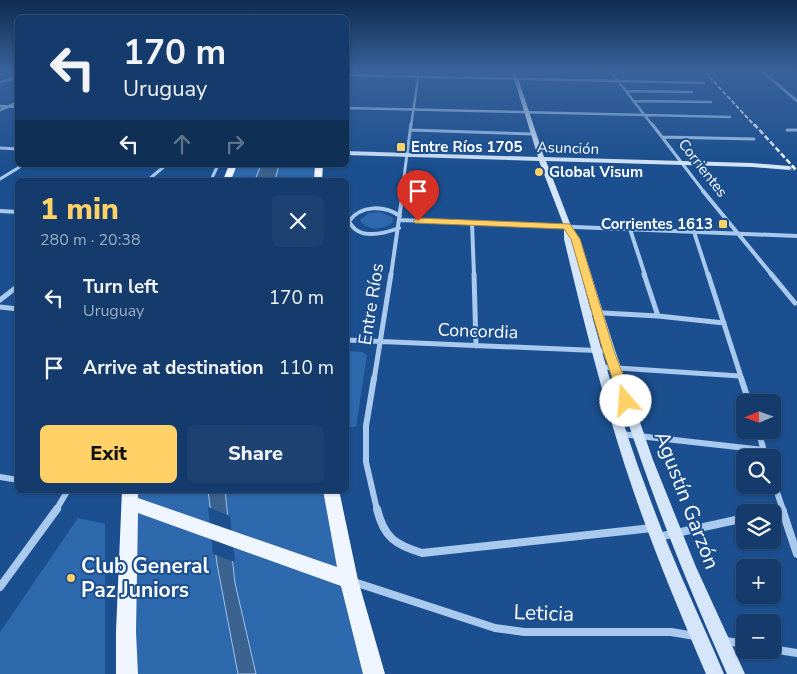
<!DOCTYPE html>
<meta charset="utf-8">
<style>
body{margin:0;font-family:"Nunito Sans",sans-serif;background:#1d4271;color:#f1f3f6;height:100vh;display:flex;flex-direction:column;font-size:19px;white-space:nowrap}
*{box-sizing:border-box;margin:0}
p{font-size:16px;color:#9dadc1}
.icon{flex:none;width:28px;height:28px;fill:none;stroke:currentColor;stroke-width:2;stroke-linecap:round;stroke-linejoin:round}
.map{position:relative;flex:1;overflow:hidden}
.details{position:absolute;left:15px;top:178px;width:334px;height:315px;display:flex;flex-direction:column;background:#143b6b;border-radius:8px;box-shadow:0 1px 4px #0004,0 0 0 1px #33557e}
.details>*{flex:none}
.guide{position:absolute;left:15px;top:15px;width:334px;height:152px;border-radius:8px;box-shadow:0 1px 4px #0004,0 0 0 1px #33557e;background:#143b6b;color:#f1f3f6;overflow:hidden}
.needle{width:32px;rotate:268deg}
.fabs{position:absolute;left:736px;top:394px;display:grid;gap:10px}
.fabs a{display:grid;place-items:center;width:45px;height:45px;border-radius:8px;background:#143b6b;box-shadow:0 1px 4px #0004,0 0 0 1px #33557e;font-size:25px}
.pin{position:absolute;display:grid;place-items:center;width:42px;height:42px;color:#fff;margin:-51px -21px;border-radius:50% 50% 50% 0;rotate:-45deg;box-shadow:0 0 5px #0007}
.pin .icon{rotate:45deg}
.me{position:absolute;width:55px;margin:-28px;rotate:342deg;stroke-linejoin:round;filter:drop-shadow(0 0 4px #0008)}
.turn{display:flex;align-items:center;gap:18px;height:105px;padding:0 25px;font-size:22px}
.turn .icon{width:65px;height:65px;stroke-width:2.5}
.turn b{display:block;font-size:35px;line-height:42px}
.lanes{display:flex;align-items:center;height:48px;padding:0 25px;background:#0003;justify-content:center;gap:25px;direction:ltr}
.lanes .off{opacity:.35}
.round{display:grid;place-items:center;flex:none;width:52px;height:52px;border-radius:8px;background:#1d4271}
.overview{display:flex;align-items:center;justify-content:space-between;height:85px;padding:0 25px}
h1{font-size:30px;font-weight:800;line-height:38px;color:#ffd166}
.action{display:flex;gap:10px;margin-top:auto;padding:10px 25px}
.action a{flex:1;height:58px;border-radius:8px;background:#ffd166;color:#111;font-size:20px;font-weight:800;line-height:58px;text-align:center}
.action a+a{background:#1d4271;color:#f1f3f6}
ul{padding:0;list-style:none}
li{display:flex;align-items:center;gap:15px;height:70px;padding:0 25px}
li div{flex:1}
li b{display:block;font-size:19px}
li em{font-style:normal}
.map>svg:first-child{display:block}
.green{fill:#2e69ad}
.water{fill:#3c6290;stroke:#9cc4f0}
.pier{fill:#1b4f8f}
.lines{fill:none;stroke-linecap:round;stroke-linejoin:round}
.secondary-tunnel{stroke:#3d69a0;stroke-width:6;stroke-dasharray:6 3;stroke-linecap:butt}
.street-far5{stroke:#a9c9ee;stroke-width:2.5}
.street-far4{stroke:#a9c9ee;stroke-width:3}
.street-far3{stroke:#a9c9ee;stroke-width:4}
.street-far2{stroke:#a9c9ee;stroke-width:5}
.street-far1{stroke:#a9c9ee;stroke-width:6}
.street{stroke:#a9c9ee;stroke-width:8}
.secondary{fill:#d6e6fa;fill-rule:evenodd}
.primary{fill:#f0f6ff;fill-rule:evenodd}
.rail-far1{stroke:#fff;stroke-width:2;stroke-dasharray:4.5 2;stroke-linecap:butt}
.rail{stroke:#fff;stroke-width:2.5;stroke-dasharray:5.5 2.5;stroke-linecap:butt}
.route{fill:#ffd166;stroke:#a68842}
.poi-dot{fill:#ffd166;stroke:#1b4f8f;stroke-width:2}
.labels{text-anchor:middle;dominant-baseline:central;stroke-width:4;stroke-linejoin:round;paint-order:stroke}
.far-poi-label{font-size:15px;font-weight:bold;fill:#fff;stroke:#1b4f8f;text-anchor:start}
.far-street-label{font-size:15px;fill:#fff;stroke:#1b4f8f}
.street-label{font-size:18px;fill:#fff;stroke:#1b4f8f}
.near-street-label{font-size:21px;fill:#fff;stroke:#1b4f8f}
.near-poi-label{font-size:21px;font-weight:bold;fill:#fff;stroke:#1b4f8f;text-anchor:start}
</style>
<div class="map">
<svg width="797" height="674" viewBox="0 0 797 674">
<rect width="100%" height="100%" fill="#1b4f8f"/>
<path class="green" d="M233,165H261L255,180H227Z
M279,165H319L318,180H275Z
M380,212L392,217L393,222C384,230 369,231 361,222L360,220L369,213Z
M346,351L362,352L367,355L356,427H346Z
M130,490H208L217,564L238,674H127Z
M225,490H331L374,674H256L235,583Z
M78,518L105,524V674H0V632Z"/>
<path class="water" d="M261,165H279L275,180H255Z
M208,490H225L235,583L256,674H238L217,564Z"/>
<path class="pier" d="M208,507L230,516L235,562L213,554Z"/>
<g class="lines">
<path class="secondary-tunnel" d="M789,168H797"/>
<path class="street-far5" d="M611,72L653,126
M763,72L797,101
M346,75L704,83
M0,82L18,77
M626,91L692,92
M633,101L711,102
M0,106L18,107
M346,108L730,117
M0,110L18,102
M411,126L419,72"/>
<path class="street-far4" d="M652,124L704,192
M410,130L534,134
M787,130H797
M662,137L754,139
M0,148L18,149
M0,179L23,165
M148,180L166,165
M211,180L218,165
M402,192L411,124"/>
<path class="street-far3" d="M703,191L772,275
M0,211L18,212
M400,220L797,236
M472,223L474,275
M399,228C383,234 358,241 349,221C361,205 384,205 400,216
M630,229L645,275
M694,232L708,275
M391,275L403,191"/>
<path class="street-far2" d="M474,274L476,346
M644,274L658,316
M708,274L742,380
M771,274L795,303
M0,300L18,286
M0,307L18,309
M586,312L658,316L724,323
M346,340L608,351
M602,367L740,376
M374,380L391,274"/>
<path class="street-far1" d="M374,378L366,426V462L377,510
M741,378L749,402
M758,430L766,458
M621,434L764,450
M0,477L18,480
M772,477L783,510
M56,510L68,490"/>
<path class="street" d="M377,509C384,538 396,545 422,553L652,528
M782,509L797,554
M772,513L783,511
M658,537L745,518
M354,582L495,628L524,632H671L695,636
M0,587L57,509
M726,641L745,644
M772,649L797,653"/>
<path class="secondary" d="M512,72H516L544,157L752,163L789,166L792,168L789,170L752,167L546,161L571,226L580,239L615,350L653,460L696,567L745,674H727C696,604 666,532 641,460C615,387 594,313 572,239C594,325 617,412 649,496C671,557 699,615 724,674H706C677,606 648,537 625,466C601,391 582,315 564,239V226L539,161L346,155V151L538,157Z"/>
<path class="primary" d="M229,165H237L231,180H223Z
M315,165H323L322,180H314Z
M122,490H138V498L337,567L323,490H339L358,580L385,674H363L341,586L138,513L136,632L138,674H116V632Z"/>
<path class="rail-far1" d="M705,72L755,126"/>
<path class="rail" d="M754,124L797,171"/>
</g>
<linearGradient id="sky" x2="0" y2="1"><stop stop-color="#0f2b4f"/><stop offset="0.43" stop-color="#39639b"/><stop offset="1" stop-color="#39639b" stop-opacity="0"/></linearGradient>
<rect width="797" height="166" fill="url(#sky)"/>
<path class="route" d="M418,218L570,224L580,239L614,351L633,401L631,405H622L620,401L603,351L571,239L564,229L415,223L413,221Z"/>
<g class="poi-dot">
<rect x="396" y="142" width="10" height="10" rx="2.5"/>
<circle cx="539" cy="172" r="5"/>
<rect x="718" y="219" width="10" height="10" rx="2.5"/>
<circle cx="71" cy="578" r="5"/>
</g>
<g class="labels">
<g class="far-poi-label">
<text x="411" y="147">Entre Ríos 1705</text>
<text x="549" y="172">Global Visum</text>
<text x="713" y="224" text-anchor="end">Corrientes 1613</text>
</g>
<g class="far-street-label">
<text transform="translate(568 148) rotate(2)">Asunción</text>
<text transform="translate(703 168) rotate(52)">Corrientes</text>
</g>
<g class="street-label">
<text transform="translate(371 304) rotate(-81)">Entre Ríos</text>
<text transform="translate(478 331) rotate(2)">Concordia</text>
</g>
<g class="near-street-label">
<text transform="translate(687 500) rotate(69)">Agustín Garzón</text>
<text transform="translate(544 613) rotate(2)">Leticia</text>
</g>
<g class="near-poi-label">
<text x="81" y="566">Club General<tspan x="81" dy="24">Paz Juniors</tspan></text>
</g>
</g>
</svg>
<div class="fabs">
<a><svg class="needle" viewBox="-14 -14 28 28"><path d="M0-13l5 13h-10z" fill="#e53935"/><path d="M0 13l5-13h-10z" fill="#9dadc1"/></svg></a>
<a><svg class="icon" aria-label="search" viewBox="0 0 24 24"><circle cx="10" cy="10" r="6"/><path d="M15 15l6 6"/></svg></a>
<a><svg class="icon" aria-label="layers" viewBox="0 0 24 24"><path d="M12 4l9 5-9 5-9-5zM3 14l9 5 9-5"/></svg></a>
<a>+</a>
<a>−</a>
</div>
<div class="pin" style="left:418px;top:221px;background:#d93025"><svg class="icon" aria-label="arrive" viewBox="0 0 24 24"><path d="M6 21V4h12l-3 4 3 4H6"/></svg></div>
<svg class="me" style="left:626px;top:401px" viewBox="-20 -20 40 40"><circle r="19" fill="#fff"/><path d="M0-13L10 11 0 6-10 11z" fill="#ffd166"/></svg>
<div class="guide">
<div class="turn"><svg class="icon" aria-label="left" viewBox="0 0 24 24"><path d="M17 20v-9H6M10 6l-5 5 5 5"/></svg><div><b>170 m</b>Uruguay</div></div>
<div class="lanes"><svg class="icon" aria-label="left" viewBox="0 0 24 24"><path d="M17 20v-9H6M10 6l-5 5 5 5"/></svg><svg class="icon off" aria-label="ahead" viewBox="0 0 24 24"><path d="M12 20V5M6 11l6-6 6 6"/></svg><svg class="icon off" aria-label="right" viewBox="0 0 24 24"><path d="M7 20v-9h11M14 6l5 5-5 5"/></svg></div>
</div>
<section class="details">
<div class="overview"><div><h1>1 min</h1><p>280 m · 20:38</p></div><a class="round"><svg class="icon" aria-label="close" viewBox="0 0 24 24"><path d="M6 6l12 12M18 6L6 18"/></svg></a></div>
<ul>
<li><svg class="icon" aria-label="left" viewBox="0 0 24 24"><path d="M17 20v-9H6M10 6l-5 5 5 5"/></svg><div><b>Turn left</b><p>Uruguay</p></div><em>170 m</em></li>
<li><svg class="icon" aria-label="arrive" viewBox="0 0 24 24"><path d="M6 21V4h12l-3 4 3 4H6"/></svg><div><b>Arrive at destination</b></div><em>110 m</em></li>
</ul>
<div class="action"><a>Exit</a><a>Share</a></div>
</section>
</div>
